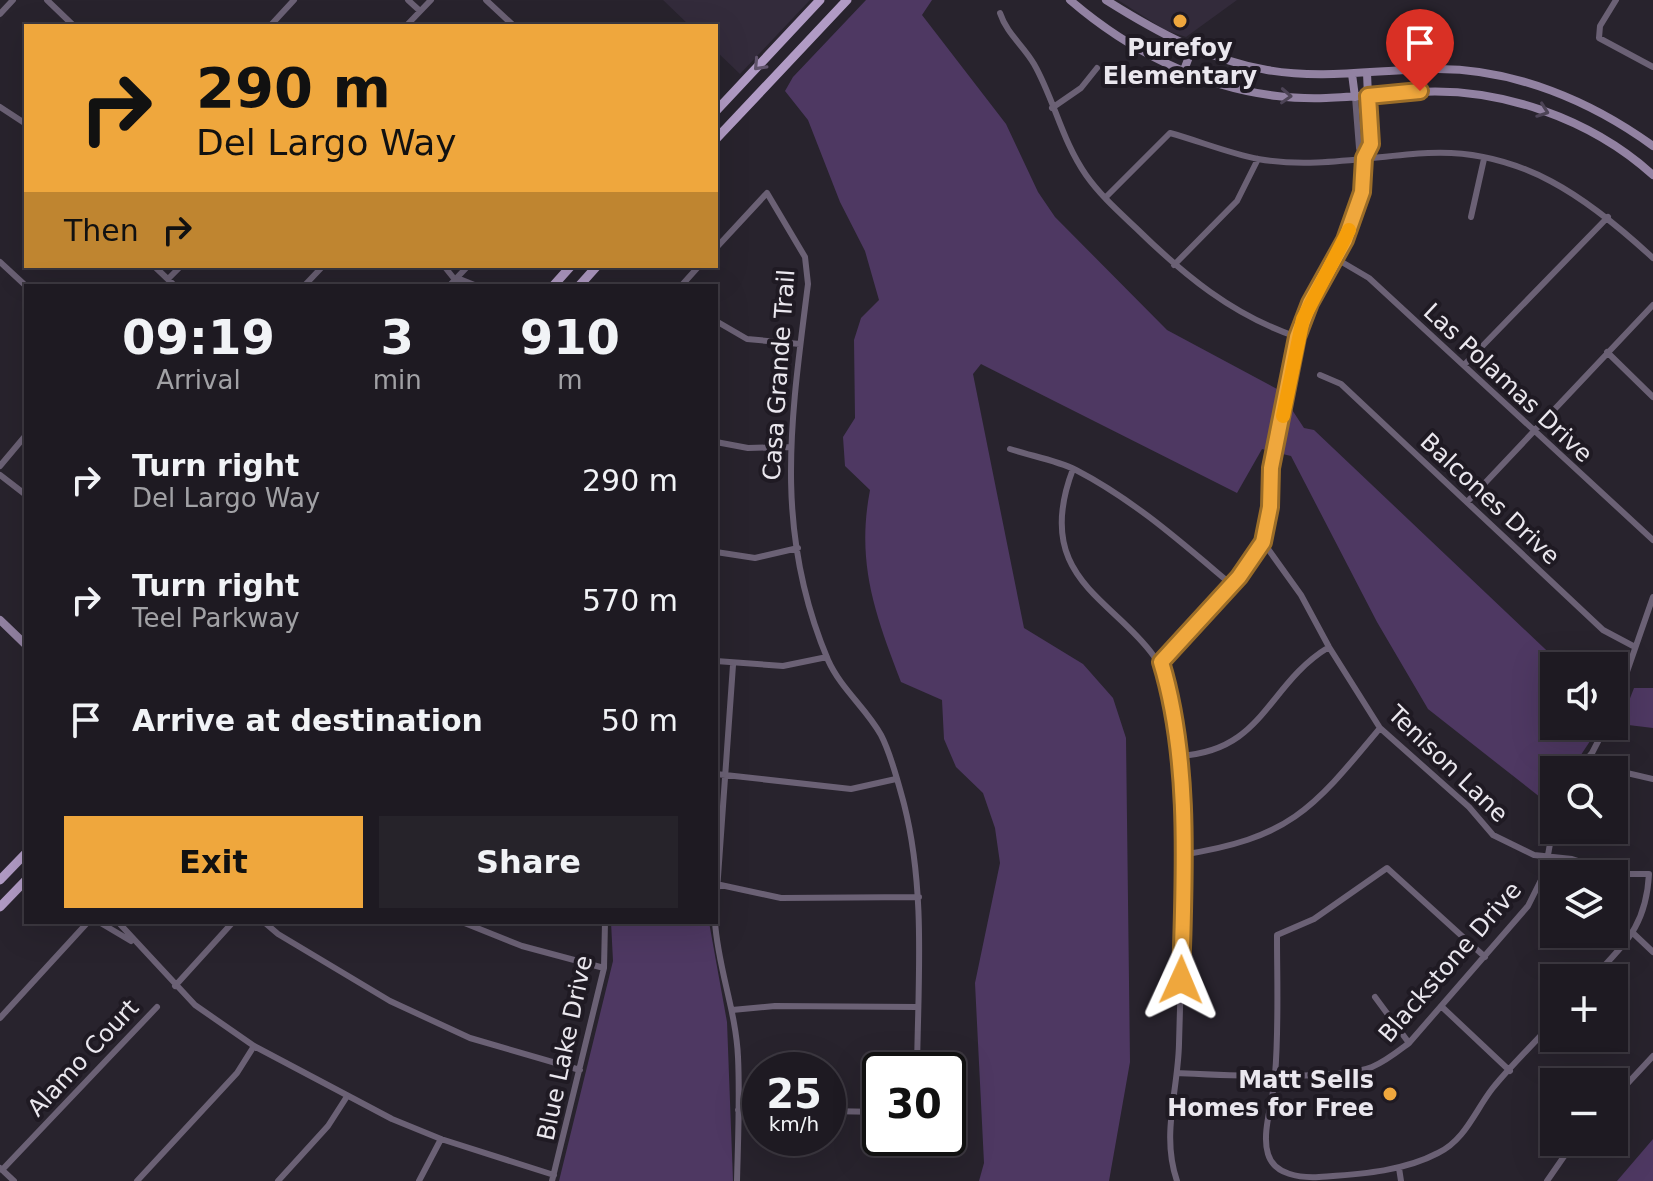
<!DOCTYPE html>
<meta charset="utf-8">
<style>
body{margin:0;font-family:"DejaVu Sans",sans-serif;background:#26232a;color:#f1f3f6;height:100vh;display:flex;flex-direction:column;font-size:30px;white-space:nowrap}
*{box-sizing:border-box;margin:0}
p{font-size:26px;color:#a1a1a5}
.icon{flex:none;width:44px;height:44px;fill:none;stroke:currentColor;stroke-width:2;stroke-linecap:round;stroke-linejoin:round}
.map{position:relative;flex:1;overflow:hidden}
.sheet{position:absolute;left:24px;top:284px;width:694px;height:640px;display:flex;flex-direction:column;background:#1e1a22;border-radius:0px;box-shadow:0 8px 32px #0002,0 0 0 2px #3c3840}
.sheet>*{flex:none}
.top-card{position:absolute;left:24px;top:24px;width:694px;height:244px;border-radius:0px;box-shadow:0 8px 32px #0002,0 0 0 2px #3c3840;background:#efa73d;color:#111;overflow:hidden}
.controls{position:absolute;left:1540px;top:652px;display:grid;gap:16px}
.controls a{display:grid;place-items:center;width:88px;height:88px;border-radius:0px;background:#1e1a22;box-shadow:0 8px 32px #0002,0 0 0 2px #3c3840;font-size:40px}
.speed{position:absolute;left:742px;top:1052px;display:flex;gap:16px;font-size:40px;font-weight:700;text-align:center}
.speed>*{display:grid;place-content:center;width:104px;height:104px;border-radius:50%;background:#1e1a22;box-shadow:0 8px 32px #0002,0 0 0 2px #3c3840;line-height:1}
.speed small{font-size:20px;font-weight:400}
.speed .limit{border:4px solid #111;border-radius:12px;background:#fff;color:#111}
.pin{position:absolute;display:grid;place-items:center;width:68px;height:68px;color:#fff;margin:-82px -34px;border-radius:50% 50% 50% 0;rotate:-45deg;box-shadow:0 0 8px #0007}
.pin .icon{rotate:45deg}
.me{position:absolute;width:88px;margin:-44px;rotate:1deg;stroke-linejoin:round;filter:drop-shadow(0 0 6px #0008)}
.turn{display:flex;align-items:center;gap:28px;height:168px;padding:0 40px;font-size:36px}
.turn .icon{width:104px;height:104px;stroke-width:2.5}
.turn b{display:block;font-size:56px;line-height:68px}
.then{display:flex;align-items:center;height:76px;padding:0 40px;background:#0003;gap:16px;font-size:30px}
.eta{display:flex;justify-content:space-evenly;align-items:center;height:136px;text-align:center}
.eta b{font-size:48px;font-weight:600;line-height:56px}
.button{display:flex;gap:16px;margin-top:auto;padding:16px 40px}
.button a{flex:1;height:92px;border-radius:0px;background:#efa73d;color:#111;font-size:32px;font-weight:600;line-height:92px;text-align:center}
.button a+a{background:#26232a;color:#f1f3f6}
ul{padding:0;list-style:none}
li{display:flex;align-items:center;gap:24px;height:120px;padding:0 40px}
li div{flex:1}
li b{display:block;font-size:30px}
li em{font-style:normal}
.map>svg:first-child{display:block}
.built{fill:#332b3b}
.green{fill:#4e3862}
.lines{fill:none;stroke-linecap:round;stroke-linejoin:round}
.street{stroke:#6b6175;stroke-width:6}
.secondary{stroke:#9282a2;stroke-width:8}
.primary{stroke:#b19bc5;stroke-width:9}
.oneway{stroke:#61546c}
.oneway2{stroke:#4d4456}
.route-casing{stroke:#9b6d28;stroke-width:20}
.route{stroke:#efa73d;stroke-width:14}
.slow{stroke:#f59e0b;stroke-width:14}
.poi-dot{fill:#efa73d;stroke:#1f1a23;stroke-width:3}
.labels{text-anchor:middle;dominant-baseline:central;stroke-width:8;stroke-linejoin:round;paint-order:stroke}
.poi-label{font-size:24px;font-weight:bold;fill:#eae7ee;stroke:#1f1a23}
.street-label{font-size:24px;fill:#eae7ee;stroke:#1f1a23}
</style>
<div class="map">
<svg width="1653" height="1181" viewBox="0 0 1653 1181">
<rect width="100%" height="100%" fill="#28232d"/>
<path class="built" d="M663,0H810L740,74L716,51V26H690Z
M1118,0H1237L1186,37L1165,30Z"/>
<path class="green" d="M866,0H932L922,15L1006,124L1038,192L1055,217L1167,330L1279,390L1304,428L1314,430L1563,666H1554V726H1600L1571,770H1554V799L1550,805L1428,709L1377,622L1291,456L1262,449L1237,493L981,364L973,374L1024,628L1083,664L1113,698L1126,738L1130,1062L1109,1181H979L984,1163L975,983L1000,863L995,828L983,793L956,767L944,739L942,700L901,682C875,614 856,563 870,490L845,466L843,437L855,418L854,340L861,318L879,300L865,251L840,202L808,120L785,91L793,77Z
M1634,688H1653V728L1620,724Z
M611,922H709L727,1022L733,1181H559L613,961Z
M1653,1139V1181H1617Z"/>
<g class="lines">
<path class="street" d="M47,0L74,26
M408,0L420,11
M486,0L514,26
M1616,0L1600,26L1599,38L1653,67
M1000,13C1007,34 1023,45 1034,64C1054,99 1062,141 1086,175C1100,195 1118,211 1136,228C1184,275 1232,315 1297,337
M0,14L13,0
M270,26L294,0
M406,26L431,0
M0,107L26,124
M1052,108L1081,88L1097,68
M1364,158L1371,144L1368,96
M1105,198L1170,133C1199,141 1228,153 1258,159C1313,169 1372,156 1428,153C1521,148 1589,199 1653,258
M1471,217L1484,159
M716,248L767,193L805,257L808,284C791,419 773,530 828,660C841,689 866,708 881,735C891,754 898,782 904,804C926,890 918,982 917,1070
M1335,258L1369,278L1653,540
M0,262L26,286
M1174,265L1237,201L1258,159
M154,266L175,286
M444,266L460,286
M457,278L477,286
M168,279L181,266
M304,286L323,266
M449,286L468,266
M681,286L699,266
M716,321L747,339L800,344
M1607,352L1653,397
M1464,365L1608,217
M1320,375L1341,384L1603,630L1635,647
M716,442L748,448L789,447
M1010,449C1031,456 1056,460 1076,470C1134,500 1182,543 1232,585
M0,466L26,435
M1073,469C1021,605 1163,603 1175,711C1187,821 1182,934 1179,1044C1178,1091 1161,1135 1177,1181
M0,475L26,495
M1467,502L1653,305
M1263,542L1301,595L1329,647L1380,728L1469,807L1493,835L1534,855L1572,859L1618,874H1649C1646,926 1626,942 1593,978
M716,552L755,558L798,548
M716,661L783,666L827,657
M1161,662L1239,577L1263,542L1270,507L1271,468L1297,337L1310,303L1345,240L1362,192L1366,169L1359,148L1355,97
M1614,709L1653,597
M1179,756C1265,751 1266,685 1329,647
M1590,757L1613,770
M1578,770L1592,753L1606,726
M1614,770L1653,779
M716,774L851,789L896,779
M1181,855C1290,838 1312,810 1380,728
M716,884L781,898L919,897
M716,905L733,665
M99,922L131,941
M118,922L195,1005L254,1046L392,1119L441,1139L554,1175
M264,922L278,934L390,1001L470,1038L580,1070
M462,922L522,946L604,968
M715,922C718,968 736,1011 738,1057C740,1098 738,1140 737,1181
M1634,934L1653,952
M1485,957L1387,868L1314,919L1277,935C1277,982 1279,1029 1275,1075C1274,1099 1261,1132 1268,1154C1274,1175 1301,1178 1319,1177C1359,1174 1402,1172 1438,1153C1465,1140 1475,1111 1492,1089C1511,1065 1534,1044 1554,1021
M175,986L233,922
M1375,997L1409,1043
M1441,1006L1510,1071
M732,1010L775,1006L917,1007
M0,1018L88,922
M1178,1073C1220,1075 1338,1081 1372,1067C1386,1061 1397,1052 1409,1043L1528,906L1545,872L1554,821
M1614,1098L1653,1056
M738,1110H760
M828,1111L880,1112
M0,1168L14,1181
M1399,1168L1401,1181
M2,1170L157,1007
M137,1181L237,1073L254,1046
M278,1181L328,1126L346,1098
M419,1181L441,1139
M552,1181L604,968L605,922
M1547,1181L1574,1142"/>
<path class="secondary" d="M1070,0C1128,50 1200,87 1277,96C1323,102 1371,94 1417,92C1501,87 1591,119 1653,175
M1106,0C1157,32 1206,59 1267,70C1324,80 1381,69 1438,69C1515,69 1591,101 1653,146
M1184,70L1192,49
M1367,73L1368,96
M1352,74L1355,97
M0,620L26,645"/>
<path class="primary" d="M716,111L820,0
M716,139L847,0
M553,286L571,266
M579,286L597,266
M0,880L26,853
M0,907L26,880"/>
</g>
<defs><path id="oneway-chevron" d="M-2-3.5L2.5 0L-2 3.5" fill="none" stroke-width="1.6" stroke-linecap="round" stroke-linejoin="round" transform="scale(2)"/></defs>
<use class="oneway" href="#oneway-chevron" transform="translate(759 65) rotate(133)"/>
<g class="oneway2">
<use href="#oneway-chevron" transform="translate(1286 96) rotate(3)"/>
<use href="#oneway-chevron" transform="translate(1543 111) rotate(20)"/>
</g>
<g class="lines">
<defs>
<path id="route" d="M1181,980C1184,877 1191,760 1161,662L1239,577L1263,542L1270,507L1271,468L1297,337L1310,303L1345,240L1362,192L1364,158L1371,144L1368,96L1420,91"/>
</defs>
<use href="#route" class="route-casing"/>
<use href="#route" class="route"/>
<path class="slow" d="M1283,416L1303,319L1349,230"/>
</g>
<g class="poi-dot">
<circle cx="1180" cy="21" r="8"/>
<circle cx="1390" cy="1094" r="8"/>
</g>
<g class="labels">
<g class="poi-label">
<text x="1180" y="48">Purefoy<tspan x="1180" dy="28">Elementary</tspan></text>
<text x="1374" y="1080" text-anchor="end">Matt Sells<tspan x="1374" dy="28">Homes for Free</tspan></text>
</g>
<g class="street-label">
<text transform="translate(779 375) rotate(-86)">Casa Grande Trail</text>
<text transform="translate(1508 383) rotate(43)">Las Polamas Drive</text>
<text transform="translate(1490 499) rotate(43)">Balcones Drive</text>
<text transform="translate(1448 764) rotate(44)">Tenison Lane</text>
<text transform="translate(1450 962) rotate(-49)">Blackstone Drive</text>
<text transform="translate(565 1048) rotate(-78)">Blue Lake Drive</text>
<text transform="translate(83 1058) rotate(-47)">Alamo Court</text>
</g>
</g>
</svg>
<div class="controls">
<a><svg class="icon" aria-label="sound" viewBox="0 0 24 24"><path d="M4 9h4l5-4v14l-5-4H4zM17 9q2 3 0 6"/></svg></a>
<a><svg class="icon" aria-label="search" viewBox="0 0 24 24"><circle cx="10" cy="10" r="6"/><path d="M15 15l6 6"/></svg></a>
<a><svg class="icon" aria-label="layers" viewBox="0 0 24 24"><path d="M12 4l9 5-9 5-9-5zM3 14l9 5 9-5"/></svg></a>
<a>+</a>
<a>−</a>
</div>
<div class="speed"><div>25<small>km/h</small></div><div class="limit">30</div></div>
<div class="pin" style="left:1420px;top:91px;background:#d93025"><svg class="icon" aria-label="arrive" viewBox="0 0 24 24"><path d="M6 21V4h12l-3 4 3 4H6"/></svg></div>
<svg class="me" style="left:1181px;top:980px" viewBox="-20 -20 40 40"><path d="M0-17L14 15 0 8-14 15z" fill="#efa73d" stroke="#fff" stroke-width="4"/></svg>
<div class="top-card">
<div class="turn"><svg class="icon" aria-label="right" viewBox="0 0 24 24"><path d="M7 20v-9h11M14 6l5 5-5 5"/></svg><div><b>290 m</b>Del Largo Way</div></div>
<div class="then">Then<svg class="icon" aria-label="right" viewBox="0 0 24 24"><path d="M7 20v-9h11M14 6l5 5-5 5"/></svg></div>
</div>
<section class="sheet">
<div class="eta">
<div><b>09:19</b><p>Arrival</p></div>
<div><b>3</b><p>min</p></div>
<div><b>910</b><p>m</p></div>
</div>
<ul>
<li><svg class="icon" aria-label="right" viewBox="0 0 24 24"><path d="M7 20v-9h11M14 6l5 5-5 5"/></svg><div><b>Turn right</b><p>Del Largo Way</p></div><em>290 m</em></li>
<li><svg class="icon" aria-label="right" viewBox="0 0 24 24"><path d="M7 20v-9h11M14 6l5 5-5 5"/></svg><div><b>Turn right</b><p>Teel Parkway</p></div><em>570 m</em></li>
<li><svg class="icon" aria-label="arrive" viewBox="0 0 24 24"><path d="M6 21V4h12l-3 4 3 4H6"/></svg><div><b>Arrive at destination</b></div><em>50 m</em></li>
</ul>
<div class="button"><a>Exit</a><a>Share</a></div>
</section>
</div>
